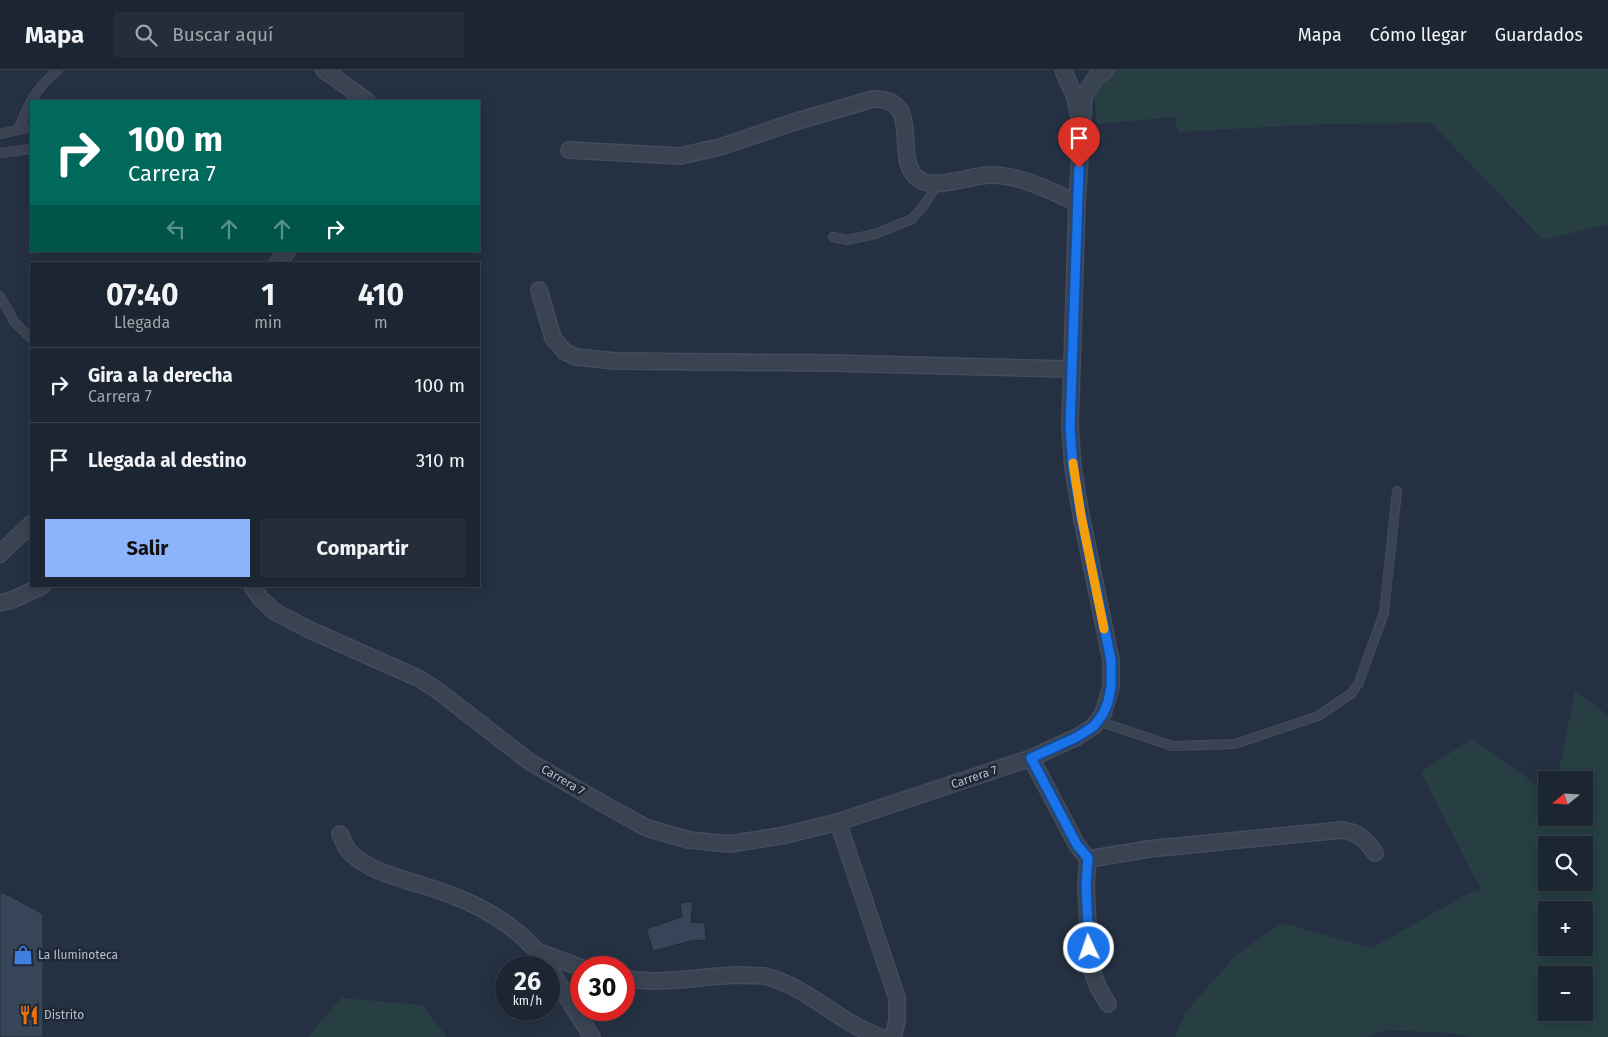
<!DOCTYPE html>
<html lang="es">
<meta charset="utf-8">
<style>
body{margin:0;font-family:"Fira Sans",sans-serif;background:#252d3a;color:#f1f3f6;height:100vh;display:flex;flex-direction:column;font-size:19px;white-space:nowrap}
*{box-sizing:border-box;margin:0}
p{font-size:16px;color:#a0a5ac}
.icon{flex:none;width:28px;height:28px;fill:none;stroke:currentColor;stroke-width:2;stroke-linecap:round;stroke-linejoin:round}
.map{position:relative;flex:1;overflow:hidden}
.side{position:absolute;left:30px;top:192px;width:450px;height:325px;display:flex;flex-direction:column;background:#1c2532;border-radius:0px;box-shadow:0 2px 12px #0003,0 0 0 1px #3a424d}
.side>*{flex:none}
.banner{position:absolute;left:30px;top:30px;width:450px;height:152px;border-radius:0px;box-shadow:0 2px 12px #0003,0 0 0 1px #3a424d;background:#00695c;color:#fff;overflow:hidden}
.needle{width:32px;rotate:252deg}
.controls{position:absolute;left:1538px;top:701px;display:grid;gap:10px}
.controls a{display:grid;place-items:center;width:55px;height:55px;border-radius:0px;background:#1c2532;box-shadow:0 2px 12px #0003,0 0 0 1px #3a424d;font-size:25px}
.speed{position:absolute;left:495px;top:886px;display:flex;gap:10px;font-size:25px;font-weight:700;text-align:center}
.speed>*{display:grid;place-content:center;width:65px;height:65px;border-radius:50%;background:#1c2532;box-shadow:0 2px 12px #0003,0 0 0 1px #3a424d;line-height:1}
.speed small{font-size:12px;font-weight:400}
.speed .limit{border:8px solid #d22;background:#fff;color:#111}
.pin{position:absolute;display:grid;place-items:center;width:42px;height:42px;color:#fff;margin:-51px -21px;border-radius:50% 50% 50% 0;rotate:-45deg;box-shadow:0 0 5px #0007}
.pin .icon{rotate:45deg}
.me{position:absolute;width:55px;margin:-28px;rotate:357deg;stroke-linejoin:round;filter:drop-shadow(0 0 4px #0008)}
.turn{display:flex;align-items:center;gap:18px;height:105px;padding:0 15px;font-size:22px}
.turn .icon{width:65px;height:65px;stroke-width:2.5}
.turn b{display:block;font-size:35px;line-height:42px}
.lanes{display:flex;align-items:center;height:48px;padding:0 15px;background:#0003;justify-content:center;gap:25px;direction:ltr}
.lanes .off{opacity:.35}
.eta{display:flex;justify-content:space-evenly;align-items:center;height:85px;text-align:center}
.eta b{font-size:30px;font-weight:700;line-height:35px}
.cta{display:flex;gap:10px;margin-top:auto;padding:10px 15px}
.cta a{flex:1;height:58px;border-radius:0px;background:#8cb4fc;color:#111;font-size:20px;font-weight:700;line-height:58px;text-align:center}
.cta a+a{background:#252d3a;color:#f1f3f6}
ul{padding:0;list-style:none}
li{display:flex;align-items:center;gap:15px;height:75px;padding:0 15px;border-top:1px solid #3a424d}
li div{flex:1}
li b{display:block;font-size:19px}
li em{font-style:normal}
header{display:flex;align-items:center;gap:30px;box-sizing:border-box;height:70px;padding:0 25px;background:#1c2532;border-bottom:1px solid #3a424d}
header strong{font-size:24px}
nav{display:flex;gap:28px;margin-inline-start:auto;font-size:18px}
.search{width:350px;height:45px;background:#252d3a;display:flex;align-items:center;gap:12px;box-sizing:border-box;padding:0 18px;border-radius:0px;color:#a0a5ac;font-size:19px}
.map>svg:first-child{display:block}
.green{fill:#273f43;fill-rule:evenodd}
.building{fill:#374559;stroke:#202a39}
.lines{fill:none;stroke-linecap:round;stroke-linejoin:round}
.service-casing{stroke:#434c5b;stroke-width:10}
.minor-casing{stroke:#434c5b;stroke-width:18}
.service{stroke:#3a4352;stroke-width:8}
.minor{stroke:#3a4352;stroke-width:15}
.route-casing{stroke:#114b97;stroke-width:12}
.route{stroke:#1a73e8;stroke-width:9}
.slow{stroke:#f59e0b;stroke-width:9}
.labels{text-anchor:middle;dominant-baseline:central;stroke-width:5;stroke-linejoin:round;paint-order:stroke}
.street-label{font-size:12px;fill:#b7becc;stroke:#1e2837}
.poi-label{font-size:12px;fill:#b7becc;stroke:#1e2837;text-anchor:start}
</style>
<header>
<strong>Mapa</strong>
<div class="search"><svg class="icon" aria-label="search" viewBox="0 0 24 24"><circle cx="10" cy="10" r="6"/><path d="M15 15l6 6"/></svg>Buscar aquí</div>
<nav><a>Mapa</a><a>Cómo llegar</a><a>Guardados</a></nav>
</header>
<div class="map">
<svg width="1608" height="967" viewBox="0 0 1608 967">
<rect width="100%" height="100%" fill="#253143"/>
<path class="green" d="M1103,0H1608V154L1543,170L1431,53L1324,54L1179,62L1174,47L1097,54L1094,22Z
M1575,621L1608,645V967H1472L1449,963L1385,960L1368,967H1175L1185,943L1236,885L1282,853L1372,878L1469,823L1481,820L1421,702L1472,669L1546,721V748H1584V710H1557ZM1546,775H1584V812H1546ZM1546,840H1584V878H1546ZM1546,905H1584V942H1546Z
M341,928L422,935L447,967H308Z"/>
<path class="building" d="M0,822L12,827L43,844V967H0Z
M693,831L691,852L705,853L706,870L691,871L653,881L646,859L682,847L680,833Z"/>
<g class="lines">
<defs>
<path id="service" d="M18,60C28,34 36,18 58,0
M0,64L31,57
M0,83L31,79
M833,167L847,170L875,164L912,149L925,134L938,113
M0,226L15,253L31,268
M1098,651L1172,676L1235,674L1318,646L1352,623L1359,612L1384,543L1397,421"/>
<path id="minor" d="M324,0L367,31
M1063,0L1075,27L1078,43
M569,80L680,86L720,77L794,52L873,29C926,27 890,93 920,110C937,120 971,105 991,105C1021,105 1051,121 1077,133
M277,194L287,181
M539,220L553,268L565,282L576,287L616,291L830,293L1070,299
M0,484L31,454
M252,516L260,528L275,542L310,560L418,608L437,620L530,692L607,736L647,758L689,770L730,774L785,765L838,752L1031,688L1077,667L1094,656L1103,644L1111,617V590L1081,445L1073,398L1070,357L1077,133L1084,26L1096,7L1106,0
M0,533L12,530L42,516
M1031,688L1077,775L1088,789L1086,815L1090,895L1098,917L1108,934
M838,752L897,928V951L893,967
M340,764C343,770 345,777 349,781C371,806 421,812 451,825C489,839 527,863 549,898
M1088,789L1149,779L1341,760C1359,762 1365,769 1375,783
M539,882L582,898
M549,898L592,967
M624,908C662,916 702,905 741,905C749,906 757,905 764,906C808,916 838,953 881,967
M577,942L578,920L581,916"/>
</defs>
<use href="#service" class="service-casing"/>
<use href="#minor" class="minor-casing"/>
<use href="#service" class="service"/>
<use href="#minor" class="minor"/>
</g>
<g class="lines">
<defs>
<path id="route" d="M1079,98L1070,357L1073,398L1081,445L1111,590V617L1108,632L1103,644L1094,656L1077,667L1031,688L1077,775L1088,788L1086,815L1089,878"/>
</defs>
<use href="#route" class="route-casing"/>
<use href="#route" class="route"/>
<path class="slow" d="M1073,393L1081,445L1104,559"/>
</g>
<defs>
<symbol id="shop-bare" viewBox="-9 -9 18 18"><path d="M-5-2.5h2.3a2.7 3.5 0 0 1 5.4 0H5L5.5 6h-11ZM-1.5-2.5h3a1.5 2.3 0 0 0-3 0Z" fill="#3f7fe0" stroke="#1e2837" stroke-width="2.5" paint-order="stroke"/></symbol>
<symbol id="restaurant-bare" viewBox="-9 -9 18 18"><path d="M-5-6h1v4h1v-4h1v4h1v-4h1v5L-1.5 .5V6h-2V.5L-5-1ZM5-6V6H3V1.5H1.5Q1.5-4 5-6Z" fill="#e8710a" stroke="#1e2837" stroke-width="2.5" paint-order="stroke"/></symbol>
</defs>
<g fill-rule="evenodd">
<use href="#shop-bare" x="9" y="871" width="28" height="28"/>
<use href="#restaurant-bare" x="15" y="931" width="28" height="28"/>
</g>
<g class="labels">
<g class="street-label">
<text transform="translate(974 707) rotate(-19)">Carrera 7</text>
<text transform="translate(563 710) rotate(30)">Carrera 7</text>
</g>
<g class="poi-label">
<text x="38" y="885">La Iluminoteca</text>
<text x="44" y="945">Distrito</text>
</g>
</g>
</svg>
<div class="controls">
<a><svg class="needle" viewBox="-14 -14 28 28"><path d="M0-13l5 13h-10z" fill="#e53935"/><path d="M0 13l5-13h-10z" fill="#a0a5ac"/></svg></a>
<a><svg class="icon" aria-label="search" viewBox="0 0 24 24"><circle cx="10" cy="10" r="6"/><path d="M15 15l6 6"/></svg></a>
<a>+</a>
<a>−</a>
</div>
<div class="speed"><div>26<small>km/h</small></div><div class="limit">30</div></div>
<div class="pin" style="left:1079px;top:98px;background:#d93025"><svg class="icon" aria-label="arrive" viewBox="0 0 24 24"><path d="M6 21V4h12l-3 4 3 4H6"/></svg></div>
<svg class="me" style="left:1089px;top:878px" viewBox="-20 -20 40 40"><circle r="17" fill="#1a73e8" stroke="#fff" stroke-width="3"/><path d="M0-11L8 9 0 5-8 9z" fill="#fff"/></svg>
<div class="banner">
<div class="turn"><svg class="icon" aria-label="right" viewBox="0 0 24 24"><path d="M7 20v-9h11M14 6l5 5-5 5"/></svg><div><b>100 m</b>Carrera 7</div></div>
<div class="lanes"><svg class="icon off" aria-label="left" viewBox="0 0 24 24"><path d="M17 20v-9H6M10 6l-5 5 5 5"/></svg><svg class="icon off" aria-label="ahead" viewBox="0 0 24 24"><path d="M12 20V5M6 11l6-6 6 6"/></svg><svg class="icon off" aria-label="ahead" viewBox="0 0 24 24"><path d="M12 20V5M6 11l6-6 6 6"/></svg><svg class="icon" aria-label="right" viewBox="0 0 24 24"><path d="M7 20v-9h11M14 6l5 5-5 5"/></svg></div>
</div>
<section class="side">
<div class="eta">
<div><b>07:40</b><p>Llegada</p></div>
<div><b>1</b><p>min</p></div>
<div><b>410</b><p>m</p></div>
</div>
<ul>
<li><svg class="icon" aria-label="right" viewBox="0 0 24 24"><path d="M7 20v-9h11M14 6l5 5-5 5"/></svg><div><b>Gira a la derecha</b><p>Carrera 7</p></div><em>100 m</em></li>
<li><svg class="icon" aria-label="arrive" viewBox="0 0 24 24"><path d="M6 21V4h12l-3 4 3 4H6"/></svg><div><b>Llegada al destino</b></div><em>310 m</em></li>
</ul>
<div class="cta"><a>Salir</a><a>Compartir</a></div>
</section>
</div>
